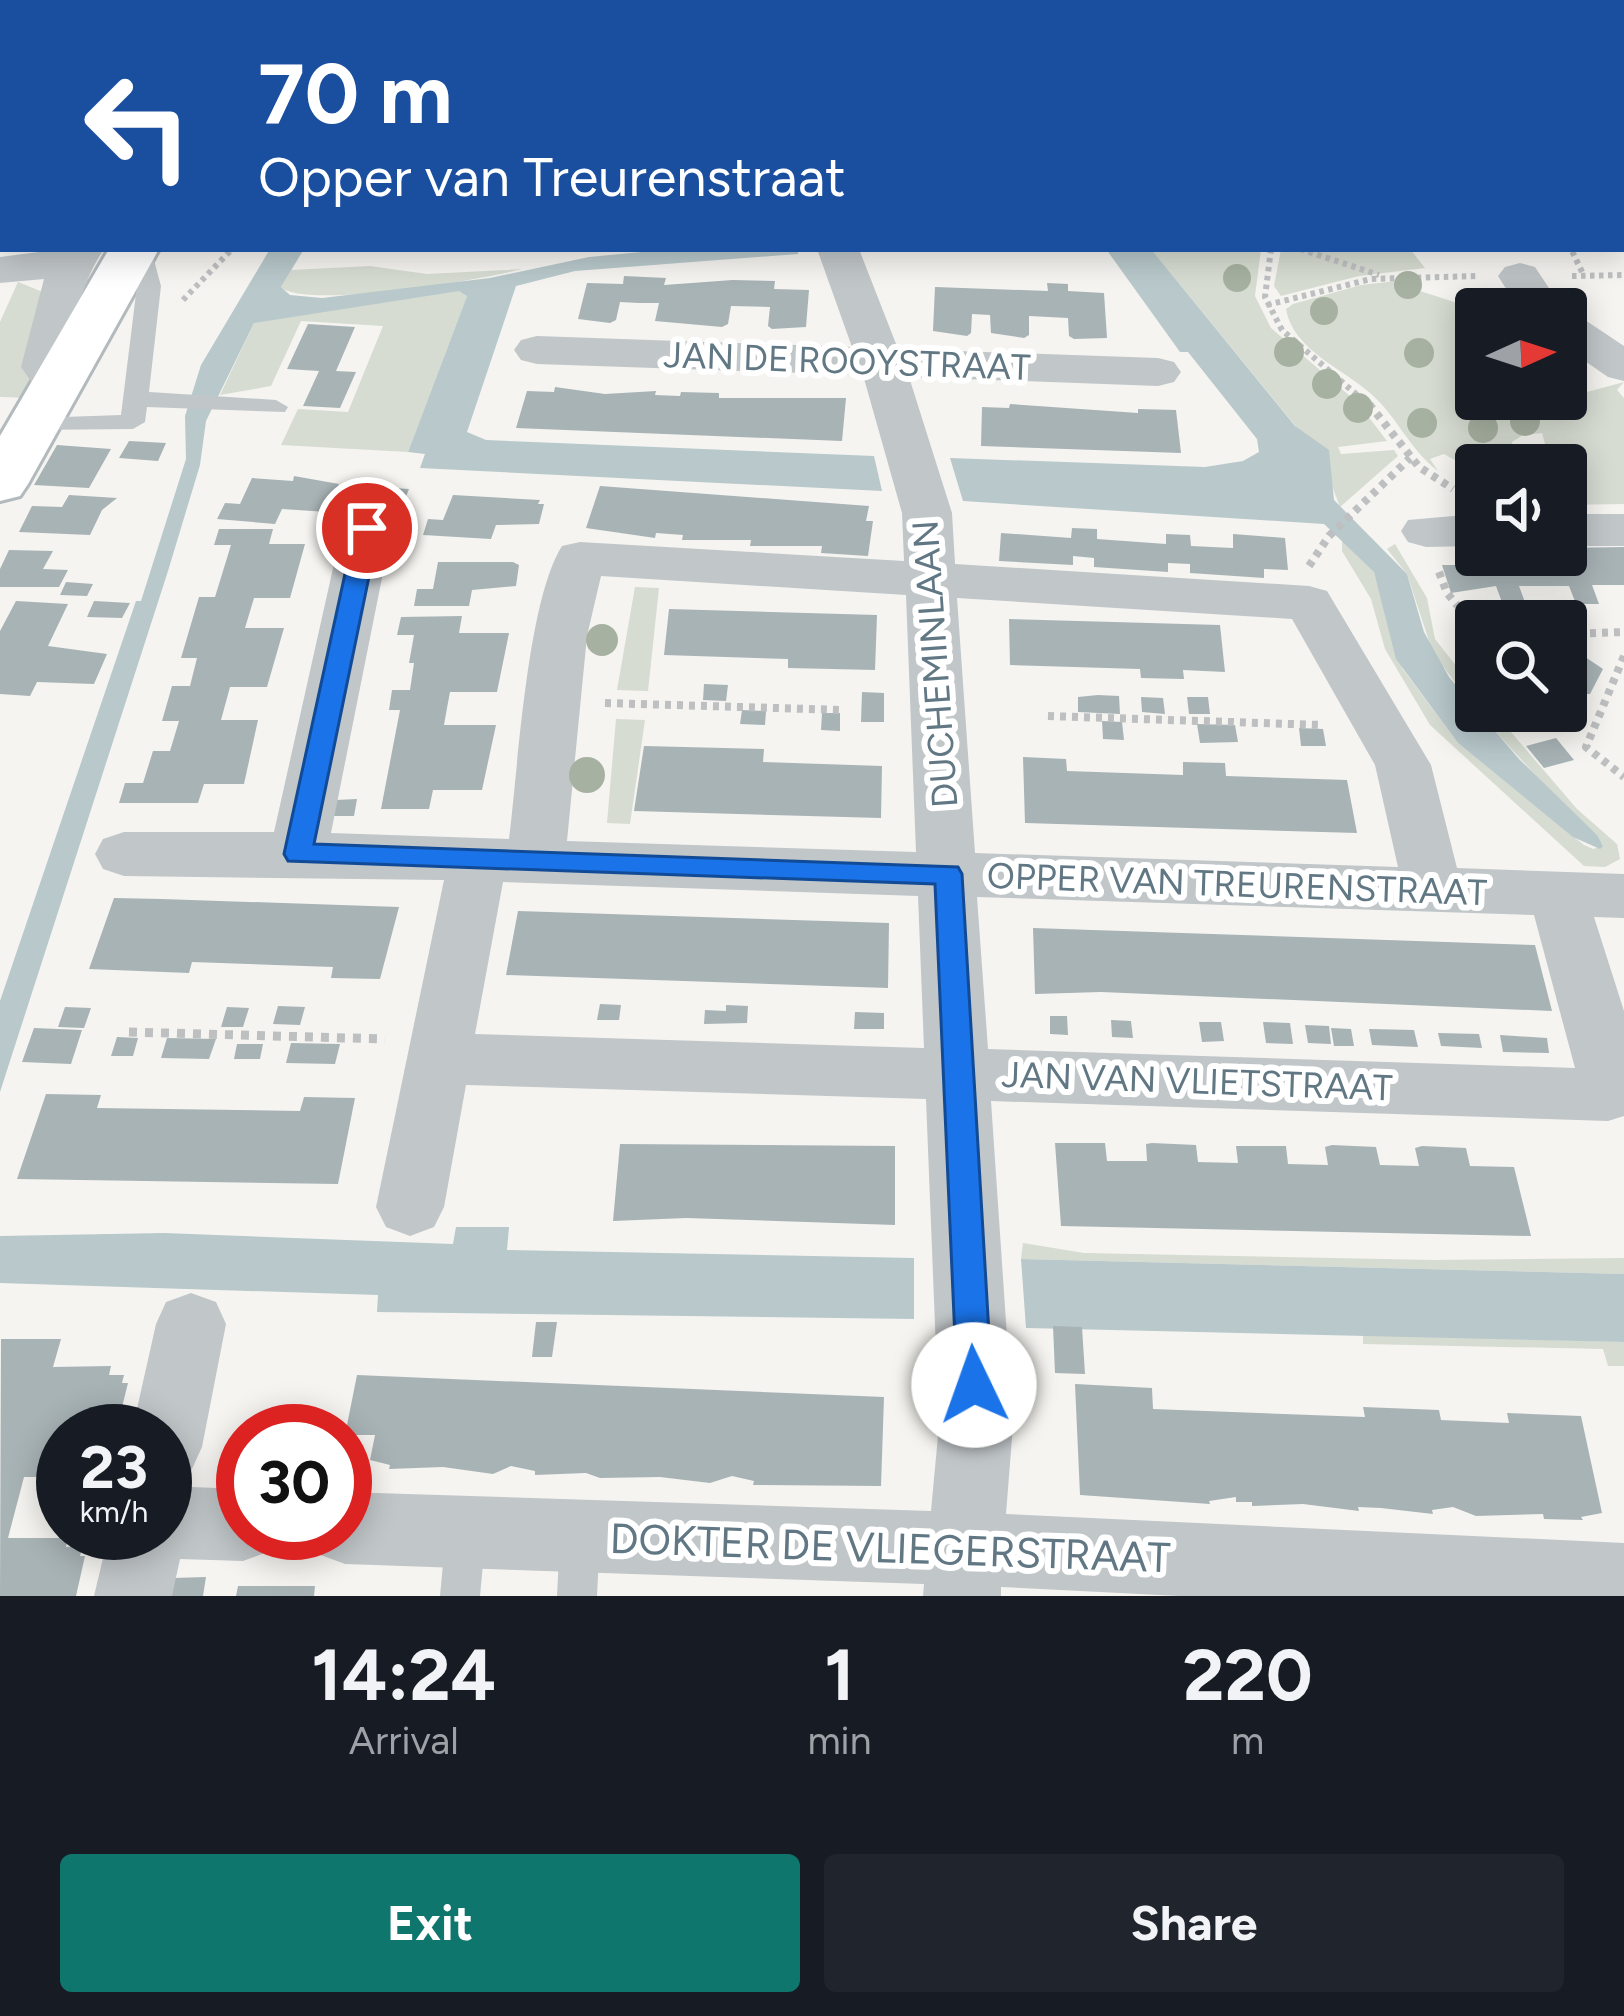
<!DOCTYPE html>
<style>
body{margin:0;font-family:Figtree,sans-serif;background:#20242c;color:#f1f3f6;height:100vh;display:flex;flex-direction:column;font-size:45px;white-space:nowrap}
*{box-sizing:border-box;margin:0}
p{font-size:39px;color:#9ea1a6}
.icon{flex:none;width:66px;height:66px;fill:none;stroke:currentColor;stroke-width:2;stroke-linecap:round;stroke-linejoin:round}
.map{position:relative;height:1596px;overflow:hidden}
.panel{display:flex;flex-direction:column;background:#171b24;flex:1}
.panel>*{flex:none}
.top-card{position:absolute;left:0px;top:0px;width:1626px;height:252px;box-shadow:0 6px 30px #0003;background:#1a4fa0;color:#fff;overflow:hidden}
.needle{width:78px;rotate:87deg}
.controls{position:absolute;left:1455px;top:288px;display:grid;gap:24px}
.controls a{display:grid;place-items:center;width:132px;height:132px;border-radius:12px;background:#171b24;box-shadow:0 6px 30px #0003;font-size:60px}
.speed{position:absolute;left:36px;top:1404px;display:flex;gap:24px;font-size:60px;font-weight:700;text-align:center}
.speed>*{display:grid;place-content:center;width:156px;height:156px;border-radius:50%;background:#171b24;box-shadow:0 6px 30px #0003;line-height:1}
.speed small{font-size:30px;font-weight:400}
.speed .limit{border:18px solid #d22;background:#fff;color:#111}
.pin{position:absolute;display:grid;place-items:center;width:102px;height:102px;color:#fff;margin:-51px;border:6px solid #fff;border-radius:50%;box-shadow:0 3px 12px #0007}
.me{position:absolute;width:132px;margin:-66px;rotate:357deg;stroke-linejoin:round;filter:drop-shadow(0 0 9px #0008)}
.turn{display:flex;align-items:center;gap:42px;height:252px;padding:0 60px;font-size:54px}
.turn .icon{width:156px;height:156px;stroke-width:2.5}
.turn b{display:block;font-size:84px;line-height:102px}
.eta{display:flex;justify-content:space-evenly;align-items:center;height:204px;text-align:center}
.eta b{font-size:72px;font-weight:700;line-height:84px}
.action{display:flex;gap:24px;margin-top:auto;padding:24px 60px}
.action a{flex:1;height:138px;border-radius:12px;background:#0f766e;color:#fff;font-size:48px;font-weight:700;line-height:138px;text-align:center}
.action a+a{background:#20242c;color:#f1f3f6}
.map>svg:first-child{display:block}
.green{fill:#d6dcd1}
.water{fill:#b8c8cb}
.building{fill:#a8b3b6}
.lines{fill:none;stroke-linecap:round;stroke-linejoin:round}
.secondary-casing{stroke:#b3babd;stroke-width:6}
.path-far2{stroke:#bdbfc1;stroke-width:6;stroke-dasharray:4.5 4.5;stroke-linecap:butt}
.path-far1{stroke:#bdbfc1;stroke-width:8;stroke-dasharray:6 6;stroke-linecap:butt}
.path{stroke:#bdbfc1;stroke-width:9;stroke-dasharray:8 8;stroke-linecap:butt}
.lane{fill:#c1c6c9;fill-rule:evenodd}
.street{fill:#c1c6c9;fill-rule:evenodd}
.secondary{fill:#fff;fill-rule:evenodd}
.tree{fill:#a7b1a1}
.route{fill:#1a73e8;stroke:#114b97;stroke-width:3}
.labels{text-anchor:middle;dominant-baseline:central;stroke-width:12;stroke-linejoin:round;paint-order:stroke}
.street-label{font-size:36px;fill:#617884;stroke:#fff}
.near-street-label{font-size:42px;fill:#617884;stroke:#fff}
</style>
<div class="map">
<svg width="1624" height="1596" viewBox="0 0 1624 1596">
<rect width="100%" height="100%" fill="#f5f4f0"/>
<path class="green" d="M1151,249H1261L1255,296L1271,328L1358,403L1387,441L1338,447L1341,454L1394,450L1398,456L1340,507L1328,475L1302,434Z
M1281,249H1410L1425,268L1359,276L1281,296L1274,286Z
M370,266L427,274L522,269C485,279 304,310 281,287L291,270Z
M1415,279L1411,283L1417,290L1476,309V399H1566V363L1574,373L1571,387L1576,395L1624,382L1617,390L1624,398V504L1566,505V465H1551L1542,433L1523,435L1512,442L1514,465H1476V472L1444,454L1430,459L1438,471C1409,449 1397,416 1370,393C1342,368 1293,350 1286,309L1293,304L1361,285Z
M18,282L43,292L31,398L0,397V322Z
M460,290L467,296L408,452L281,445L298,409L348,412L383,326L301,321L271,386L220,395L254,323L262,319Z
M1342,538L1374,572L1402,668L1458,743L1584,845L1593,849L1603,846L1598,836L1559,801L1477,711H1493L1577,809L1617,844L1620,859L1605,867L1584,866L1430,725L1385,649L1371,599L1342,551Z
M1395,544L1427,598L1435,639L1476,691V710L1433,653L1407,574L1387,549Z
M635,587L659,588L648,691L617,690Z
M616,719L645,720L630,824L607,823Z
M1023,1243L1084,1253L1434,1260L1624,1258V1274L1021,1259Z
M1363,1335L1624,1342V1366H1608L1603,1349L1363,1344Z"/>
<path class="water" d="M270,249H304L281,287L290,295L322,298L490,278L589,257L673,249H798V254L575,271L516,286L467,432L486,440L874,456L882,491L420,468L425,454L408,452L467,296L459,291L254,323L206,421L200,465L168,571L0,1092V1001L136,601H141L186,459L185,416L201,365Z
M1106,249H1151L1295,426L1329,450L1334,500L1407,574L1424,632L1449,677L1519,759L1598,836L1603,846L1600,849L1573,837L1458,743L1396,659L1374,572L1324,524L963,501L950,458L1205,467L1243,461L1259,452L1257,439L1188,352H1180Z
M456,1227H509L507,1250L914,1258V1319L377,1312L378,1295L0,1283V1236L164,1233L453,1244Z
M1021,1259L1624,1274V1342L1026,1328Z"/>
<path class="building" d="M624,276L666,278L664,285L733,280L775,281L774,289L809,290L806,327L772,329L768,326L770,307L731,306L728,324L722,327L655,321L659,303H639L620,302L616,320L610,323L578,319L587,283L623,284Z
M1047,283L1068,284V291L1104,293L1107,338L1074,339L1069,336L1068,318L1029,316V335L1024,338L991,333L990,315L972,314L971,333L967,336L933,331L935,287L1048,291Z
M308,324L355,327L336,371L356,372L340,408L303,406L319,371L287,369Z
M555,387L605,394L656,391L655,395L680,396L681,392L719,393V398H846L842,441L516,428L527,391L554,392Z
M1010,404L1138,413V409L1176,410L1181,453L981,446L982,407L1009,408Z
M129,441L166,443L158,461L119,458Z
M57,445L111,449L89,488L34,485Z
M294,476L339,484L327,512L282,509L275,524L217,519L225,503L240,504L252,478L293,481Z
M600,486L869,506L866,521H873L868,556L821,553L822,546H750L751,540H682L683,535L656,533L655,538L586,528Z
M378,487L409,489L405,499L373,497Z
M69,495L117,498L102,510L90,535L19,532L32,506L62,507Z
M453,495L540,500L538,504H544L539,524L496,525L491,539L423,535L428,519L443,520Z
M1072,528L1097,529V539L1166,544V534L1190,535L1191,546L1233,548V534L1285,538L1288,570L1264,569V578L1190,573V564L1168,563V572L1094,567V558L1073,556V565L999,561L1001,533L1071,538Z
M219,529H273L269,544H305L290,598H254L245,628H284L267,687H230L221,720H258L244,784H204L198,803H119L125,783H143L153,751H170L179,721H162L172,686H190L197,658H181L199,597H215L231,545H214Z
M1624,547V585H1592L1599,604H1576L1569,586H1519L1526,605H1503L1496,586L1451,593L1442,565H1462L1457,548H1476V555H1566V548Z
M9,550L53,551L43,569L68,570L59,587H0V569Z
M438,562H513L519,565L516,586L472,590L469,606H414L417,589H433Z
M66,582L93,584L87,596L60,595Z
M16,601L68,604L48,646L107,654L94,684L37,682L30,696L0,694V631Z
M94,601L130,603L122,618L87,617Z
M669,609L877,615L875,670L788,668V659L664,655Z
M462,616L459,633H509L497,692H450L447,708L444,725H496L482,790H433L429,809H381L400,710H389L392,690H410L414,663H409L414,635H397L401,617Z
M1009,619L1220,625L1225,672L1183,670L1184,679L1141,678L1140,669L1010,665Z
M1566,644L1603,669L1590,694H1566Z
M704,684L728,685L726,701L703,700Z
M862,692L884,693V722H861Z
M1098,695L1119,696L1120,714L1078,712V697Z
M1141,697L1163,698L1165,714L1142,712Z
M1187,697H1208L1210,714H1189Z
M742,710L766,711L765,725L740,724Z
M822,713H840V731L821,730Z
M1102,721L1122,722L1124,740L1103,739Z
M1197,724L1235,725L1238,742L1200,743Z
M1299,728L1323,729L1326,746H1301Z
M1556,738L1574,760L1544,768L1526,746Z
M644,746L764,749L763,762L882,766L881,818L634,811Z
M1023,757L1066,759L1067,771L1183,775V762L1225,763L1226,776L1347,780L1357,833L1025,823Z
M357,799L354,816H333L336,800Z
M114,898L162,899L399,907L380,979L331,978L333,967L192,962L189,973L89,969Z
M518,911L889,923L888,988L506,975Z
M1033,928L1535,945L1552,1011L1101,992L1035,994Z
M600,1004L621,1005L619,1020H597Z
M726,1005L748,1006L747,1023L704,1024L705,1010L726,1011Z
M278,1006L305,1007L300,1025L273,1024Z
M65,1007L91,1008L84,1028L58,1027Z
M227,1007L249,1008L243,1027H221Z
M855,1012L884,1013V1029H854Z
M1050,1016H1067L1068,1035L1050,1034Z
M1111,1020L1131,1021L1133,1038L1112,1037Z
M1199,1022H1221L1224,1041L1202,1042Z
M1263,1022L1290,1023L1293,1044L1266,1043Z
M1305,1025L1329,1026L1331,1044L1308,1043Z
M34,1028L82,1030L71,1064L22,1062Z
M1331,1028L1351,1029L1354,1046H1334Z
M1369,1029L1414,1030L1418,1047L1372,1045Z
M1438,1033L1479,1034L1482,1048L1441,1046Z
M1500,1035L1547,1038L1549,1053L1503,1052Z
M117,1037L138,1038L133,1056H111Z
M167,1038L216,1039L209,1059L161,1058Z
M291,1043L340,1044L335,1064L286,1063Z
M237,1044H263L260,1059H234Z
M46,1094L101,1095L97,1108L300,1111L304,1097L355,1098L338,1184L17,1179Z
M1055,1143H1105L1107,1161H1147L1146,1144L1152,1143L1196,1145L1198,1162L1238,1163L1236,1146H1286L1288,1164L1328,1165L1325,1147L1332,1145L1376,1147L1380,1165L1419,1166L1415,1148L1422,1146L1466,1148L1470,1166L1514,1167L1531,1236L1061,1226Z
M620,1144L895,1146V1225L686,1218L613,1221Z
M536,1322H557L552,1357H532Z
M1053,1326L1082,1327L1085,1374L1055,1373Z
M1,1339H61L53,1367L111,1366L109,1375H124L122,1383H128L116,1431H63V1477H24L8,1538H68L66,1547L83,1546L80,1556H85L76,1596H0Z
M357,1375L884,1397L881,1486L753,1485L754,1481L732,1476L710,1483L660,1477L600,1478L586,1473L535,1475V1471L511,1466L493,1474L443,1467L389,1469L390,1465L370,1460L375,1435H345Z
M1075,1384L1152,1388L1153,1409L1365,1417L1363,1407L1439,1410L1441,1420L1509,1423L1507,1413L1581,1416L1602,1513L1581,1517L1583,1520L1544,1519L1543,1514L1476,1516L1453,1507L1432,1510L1433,1514L1381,1508L1358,1507L1359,1511L1303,1504L1252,1506V1502H1236V1497L1209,1501L1210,1504L1080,1495Z
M206,1577L203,1596H170L173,1578Z
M238,1586H315L314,1596H236Z"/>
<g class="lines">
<defs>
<path id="secondary" d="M109,249H159L28,484L20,496L0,501V436Z"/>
</defs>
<use href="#secondary" class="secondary-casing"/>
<path class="path-far2" d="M1271,249L1265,297L1282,330L1371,407
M1300,249L1379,275
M1548,249H1571
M1577,249H1571L1584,276
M1572,276L1624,275
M183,300L232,249
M1267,305L1371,279L1479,276"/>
<path class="path-far1" d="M1369,404L1419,467L1453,489
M1309,566L1329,536L1410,458
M1439,572L1447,593L1476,628
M1566,634L1624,632
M1624,656L1586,747L1624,777
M605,703L843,710
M1048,716L1322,725"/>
<path class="path" d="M129,1032L385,1039"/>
<path class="lane" d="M129,249H151L161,286L149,392L276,400L288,407L285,412L147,407L145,422L133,429L26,430L23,425L26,420L35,418L121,415L137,286Z
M466,1513L480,1518L486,1532L480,1596H440L446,1532L452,1518Z
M580,1517L594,1522L600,1536L597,1596H557L560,1536L566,1522Z"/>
<path class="street" d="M1458,0H1494L1495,3H1459Z
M1623,121H1624V145H1623Z
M62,249H104C80,285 73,324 67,367L79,384L72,394L56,398L40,394L21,367L44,279L0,283V257Z
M817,249H859L898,349L1158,358L1174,362L1181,372L1174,382L1158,386L909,377L952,513L955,564L1309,586L1327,591L1431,765L1457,868L1624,874V918L1594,917L1624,1011V1116L1608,1121L991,1101L1013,1425L1006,1514L1624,1543V1596H1179L1001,1587V1596H923L924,1584L345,1564L318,1554L309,1533H345V1492L931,1511L939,1425L926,1099L466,1085L444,1207L434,1227L410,1236L386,1227L376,1207L444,880L124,876L103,869L95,854L103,839L124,832H274L342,528L349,517L367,512L385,517L392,528L331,833L509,839C518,769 527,601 562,546L580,542L904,561L902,513L863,375L537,364L521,360L514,350L521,340L537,336L852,347ZM601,576L906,595L916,852L567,841L587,636ZM957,598L1292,619L1375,765L1398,867L975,853ZM503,882L918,896L924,1048L475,1034ZM977,897L1534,915L1575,1068L988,1049Z
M1520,263L1535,267L1563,309H1519L1498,276L1505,267Z
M1566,315L1582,318L1624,346V381L1608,377L1566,348Z
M1476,514V546L1426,547L1408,542L1401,531L1408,520Z
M1566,514H1624V546H1566Z
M191,1293L216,1302L226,1324L202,1447L191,1471L165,1481V1431H132L156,1324L166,1302Z
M165,1486L243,1489V1533H277L270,1551L243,1561L180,1559L172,1596H94L109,1533H165Z"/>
<use href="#secondary" class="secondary"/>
</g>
<g class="tree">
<circle cx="1237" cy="278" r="14"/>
<circle cx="1408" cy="285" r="14"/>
<circle cx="1324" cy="311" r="14"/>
<circle cx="1289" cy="352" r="15"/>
<circle cx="1419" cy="353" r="15"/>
<circle cx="1327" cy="384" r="15"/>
<circle cx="1358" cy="408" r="15"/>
<circle cx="1525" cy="421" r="15"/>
<circle cx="1422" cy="423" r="15"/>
<circle cx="1483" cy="428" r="15"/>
<circle cx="602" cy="640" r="16"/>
<circle cx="587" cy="775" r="18"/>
</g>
<path class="route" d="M367,520L379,528L314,844L958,867L962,874L992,1385L987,1397L974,1401L962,1397L957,1385L935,884L288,861L284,854L355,528Z"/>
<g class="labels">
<g class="street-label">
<text transform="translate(847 361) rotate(2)">JAN DE ROOYSTRAAT</text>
<text transform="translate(935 664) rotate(-94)">DUCHEMINLAAN</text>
<text transform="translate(1237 884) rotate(2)">OPPER VAN TREURENSTRAAT</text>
<text transform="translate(1197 1081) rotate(2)">JAN VAN VLIETSTRAAT</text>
</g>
<g class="near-street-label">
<text transform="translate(890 1548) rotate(2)">DOKTER DE VLIEGERSTRAAT</text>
</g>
</g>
</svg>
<div class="controls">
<a><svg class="needle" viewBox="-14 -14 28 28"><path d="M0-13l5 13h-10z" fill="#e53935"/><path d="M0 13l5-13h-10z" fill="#9ea1a6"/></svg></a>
<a><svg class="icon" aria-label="sound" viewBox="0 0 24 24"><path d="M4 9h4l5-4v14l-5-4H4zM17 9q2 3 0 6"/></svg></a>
<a><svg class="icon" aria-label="search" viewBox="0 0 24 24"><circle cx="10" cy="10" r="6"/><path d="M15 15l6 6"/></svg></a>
</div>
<div class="speed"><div>23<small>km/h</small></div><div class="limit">30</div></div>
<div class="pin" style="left:367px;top:528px;background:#d93025"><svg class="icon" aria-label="arrive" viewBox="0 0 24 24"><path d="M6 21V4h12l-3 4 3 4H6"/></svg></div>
<svg class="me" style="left:974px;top:1385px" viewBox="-20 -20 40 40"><circle r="19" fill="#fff"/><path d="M0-13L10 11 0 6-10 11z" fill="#1a73e8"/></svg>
<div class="top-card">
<div class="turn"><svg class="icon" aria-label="left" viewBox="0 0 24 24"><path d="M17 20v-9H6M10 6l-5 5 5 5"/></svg><div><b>70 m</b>Opper van Treurenstraat</div></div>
</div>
</div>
<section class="panel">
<div class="eta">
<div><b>14:24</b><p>Arrival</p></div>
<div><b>1</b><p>min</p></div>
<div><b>220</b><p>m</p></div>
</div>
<div class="action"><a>Exit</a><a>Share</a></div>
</section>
